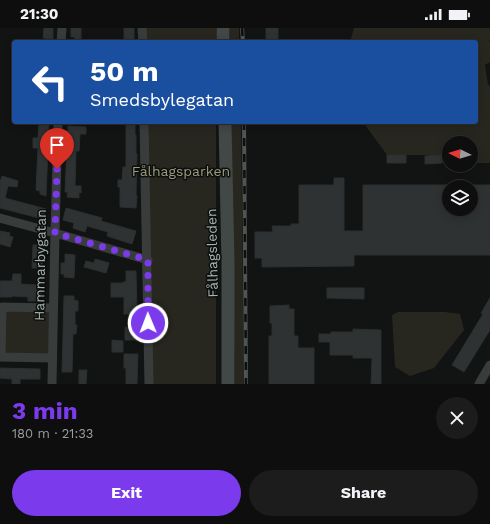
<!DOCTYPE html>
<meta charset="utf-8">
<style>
body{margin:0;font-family:"Work Sans",sans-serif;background:#1c1c1c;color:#f1f3f6;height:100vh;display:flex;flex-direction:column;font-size:15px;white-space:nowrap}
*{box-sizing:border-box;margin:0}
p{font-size:13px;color:#9b9c9e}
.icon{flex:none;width:22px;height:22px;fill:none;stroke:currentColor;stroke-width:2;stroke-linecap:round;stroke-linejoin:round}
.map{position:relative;height:356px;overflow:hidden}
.details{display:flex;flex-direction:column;background:#0e0e0e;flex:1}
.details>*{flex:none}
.guide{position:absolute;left:12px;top:12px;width:466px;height:84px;border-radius:4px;box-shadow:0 2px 10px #0003,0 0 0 1px #2e2e2e;background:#1a4fa0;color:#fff;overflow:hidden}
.needle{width:26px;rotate:275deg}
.tools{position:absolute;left:442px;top:108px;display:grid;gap:8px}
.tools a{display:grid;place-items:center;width:36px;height:36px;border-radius:50%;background:#0e0e0e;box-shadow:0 2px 10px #0003,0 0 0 1px #2e2e2e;font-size:20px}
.pin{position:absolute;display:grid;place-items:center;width:34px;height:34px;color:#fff;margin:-41px -17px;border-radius:50% 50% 50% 0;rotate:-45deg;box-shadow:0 0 4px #0007}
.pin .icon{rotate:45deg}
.me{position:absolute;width:44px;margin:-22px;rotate:359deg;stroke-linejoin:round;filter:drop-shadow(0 0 3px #0008)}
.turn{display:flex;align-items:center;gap:14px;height:84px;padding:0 12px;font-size:18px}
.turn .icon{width:52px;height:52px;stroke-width:2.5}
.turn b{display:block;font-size:28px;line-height:34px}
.round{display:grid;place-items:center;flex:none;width:42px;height:42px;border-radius:21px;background:#1c1c1c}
.overview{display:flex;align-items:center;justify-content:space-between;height:68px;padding:0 12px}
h1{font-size:24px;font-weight:700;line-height:30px;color:#7c3aed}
.action{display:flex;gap:8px;margin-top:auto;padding:8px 12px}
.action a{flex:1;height:46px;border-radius:24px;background:#7c3aed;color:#fff;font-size:16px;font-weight:700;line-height:46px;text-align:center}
.action a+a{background:#1c1c1c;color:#f1f3f6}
.status{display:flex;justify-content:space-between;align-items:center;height:28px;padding:0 20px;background:#0e0e0e;direction:ltr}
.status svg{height:11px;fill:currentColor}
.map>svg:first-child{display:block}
.green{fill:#272720}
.building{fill:#2f3232;stroke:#2c2f2f}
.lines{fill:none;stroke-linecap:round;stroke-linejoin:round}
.street{stroke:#383d3c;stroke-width:9}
.secondary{stroke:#414846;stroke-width:13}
.rail-casing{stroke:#4e5553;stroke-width:4}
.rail{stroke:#0d0e0e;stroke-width:2.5;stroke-dasharray:8;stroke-linecap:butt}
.route{stroke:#7c3aed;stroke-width:7;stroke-dasharray:0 12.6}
.labels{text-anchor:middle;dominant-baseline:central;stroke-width:3;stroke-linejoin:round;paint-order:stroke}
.park-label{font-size:14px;fill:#9a9c7d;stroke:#0d0e0e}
.street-label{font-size:14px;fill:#a4b3ae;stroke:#0d0e0e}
</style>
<div class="status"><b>21:30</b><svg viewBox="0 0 49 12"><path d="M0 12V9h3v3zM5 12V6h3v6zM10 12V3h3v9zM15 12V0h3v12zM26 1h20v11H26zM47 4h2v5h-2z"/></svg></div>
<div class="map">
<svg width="490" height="356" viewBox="0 0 490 356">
<rect width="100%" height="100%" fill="#121313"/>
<path class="green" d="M142,0H216V14H143Z
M230,0H239V14H230Z
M354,0H490V11L489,13L490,14V34L485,37L488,57L490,58V135H471V115H449V135H441V127H387L363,94H476V14H350Z
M144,94H216V356H149Z
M231,94H241L244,356H235Z
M2,279L53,280L52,330L1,329Z
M398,284H445L460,286L464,302L434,340L410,348L395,339L392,287Z"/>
<path class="building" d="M44,0H53V11L43,10Z
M71,0H81V14H74L75,9H71Z
M124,0H134V13H124Z
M266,0H278V14H266Z
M39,94H49L46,168L40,166V163L36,162L38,120H33V110H38Z
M126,94H135V107H136V126H137L136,167L137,168L136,180L120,179V159H118V152H122L123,139H126Z
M68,98L86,99V106H80L79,123H76L75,158H81V165L79,164V170L67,169L68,164H65Z
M387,127H406V135H387Z
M441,127L442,135L425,136V128Z
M2,148L18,153L17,159L8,158L5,170L46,181L43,191L0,180V154Z
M334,150H344V203H363V157H449V181H471V157H490V227H354V238L262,239V230H255V204H273L272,198H291V196H299V157H334Z
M66,180L102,190L101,193L136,203L132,216L107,208L108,204L87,198L85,204L73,200L74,195L63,192Z
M0,203L10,205L9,208L13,209L10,219L0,216Z
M33,217H43L42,240H32Z
M65,226L75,227L74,250L64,249V246H61V235H65Z
M95,231L109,235L106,245L84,239L86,233L94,235Z
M126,243H136L137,286H124V269H111V255H123V254H126Z
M13,246H21V256L37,257L36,260H41V269H36V273H28V269L12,268V269H0V253H12Z
M327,260H364V271L327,270Z
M64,268H74V272L78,273V283H75V297H77L76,306H73L72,344H62Z
M490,270V302L464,344L452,337L483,286L481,285Z
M289,277V281H294V308H298V320H314V356H269V308H272V295H270V278Z
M125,299H137V312H125Z
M353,301L381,302V356H371L372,330H353V327H330V314H319V306H331V304H353Z
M112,312L123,313V324H112Z
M124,326H138L137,356H126V340H124Z
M0,340L40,341V351H20V356H12V351L0,350Z
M79,342H87L86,356H79Z"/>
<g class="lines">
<path class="street" d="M142,0L143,14
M61,14L62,0
M144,94L149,356
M0,190L55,205L148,232
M52,330L1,329L2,279L53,280
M52,356L55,205L58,94
M479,356L490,337"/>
<path class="secondary" d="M223,0V14
M225,94L228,235V356"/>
<defs>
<path id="rail" d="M242,0L243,14
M244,94L246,356"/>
</defs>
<use href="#rail" class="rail-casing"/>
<use href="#rail" class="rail"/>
</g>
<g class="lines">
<path class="route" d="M57,141L55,205L148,232V295"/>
</g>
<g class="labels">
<g class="park-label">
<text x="181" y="143">Fålhagsparken</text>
</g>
<g class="street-label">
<text transform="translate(212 225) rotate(-91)">Fålhagsleden</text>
<text transform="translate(40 237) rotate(-89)">Hammarbygatan</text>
</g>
</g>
</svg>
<div class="tools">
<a><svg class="needle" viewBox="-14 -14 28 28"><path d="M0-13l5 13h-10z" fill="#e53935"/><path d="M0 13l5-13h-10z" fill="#9b9c9e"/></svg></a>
<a><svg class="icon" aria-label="layers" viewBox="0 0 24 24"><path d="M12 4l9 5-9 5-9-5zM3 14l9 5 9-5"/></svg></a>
</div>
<div class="pin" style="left:57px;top:141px;background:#d93025"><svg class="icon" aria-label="arrive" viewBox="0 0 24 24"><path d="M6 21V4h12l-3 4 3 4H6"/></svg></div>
<svg class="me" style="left:148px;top:295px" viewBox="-20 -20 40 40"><circle r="17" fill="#7c3aed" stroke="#fff" stroke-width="3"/><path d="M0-11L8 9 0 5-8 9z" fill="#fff"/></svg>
<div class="guide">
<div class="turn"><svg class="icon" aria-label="left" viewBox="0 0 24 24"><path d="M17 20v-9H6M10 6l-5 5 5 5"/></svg><div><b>50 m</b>Smedsbylegatan</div></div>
</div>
</div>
<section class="details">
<div class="overview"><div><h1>3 min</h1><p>180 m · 21:33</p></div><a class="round"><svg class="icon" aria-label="close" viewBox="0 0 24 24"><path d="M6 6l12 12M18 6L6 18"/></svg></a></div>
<div class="action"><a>Exit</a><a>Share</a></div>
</section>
